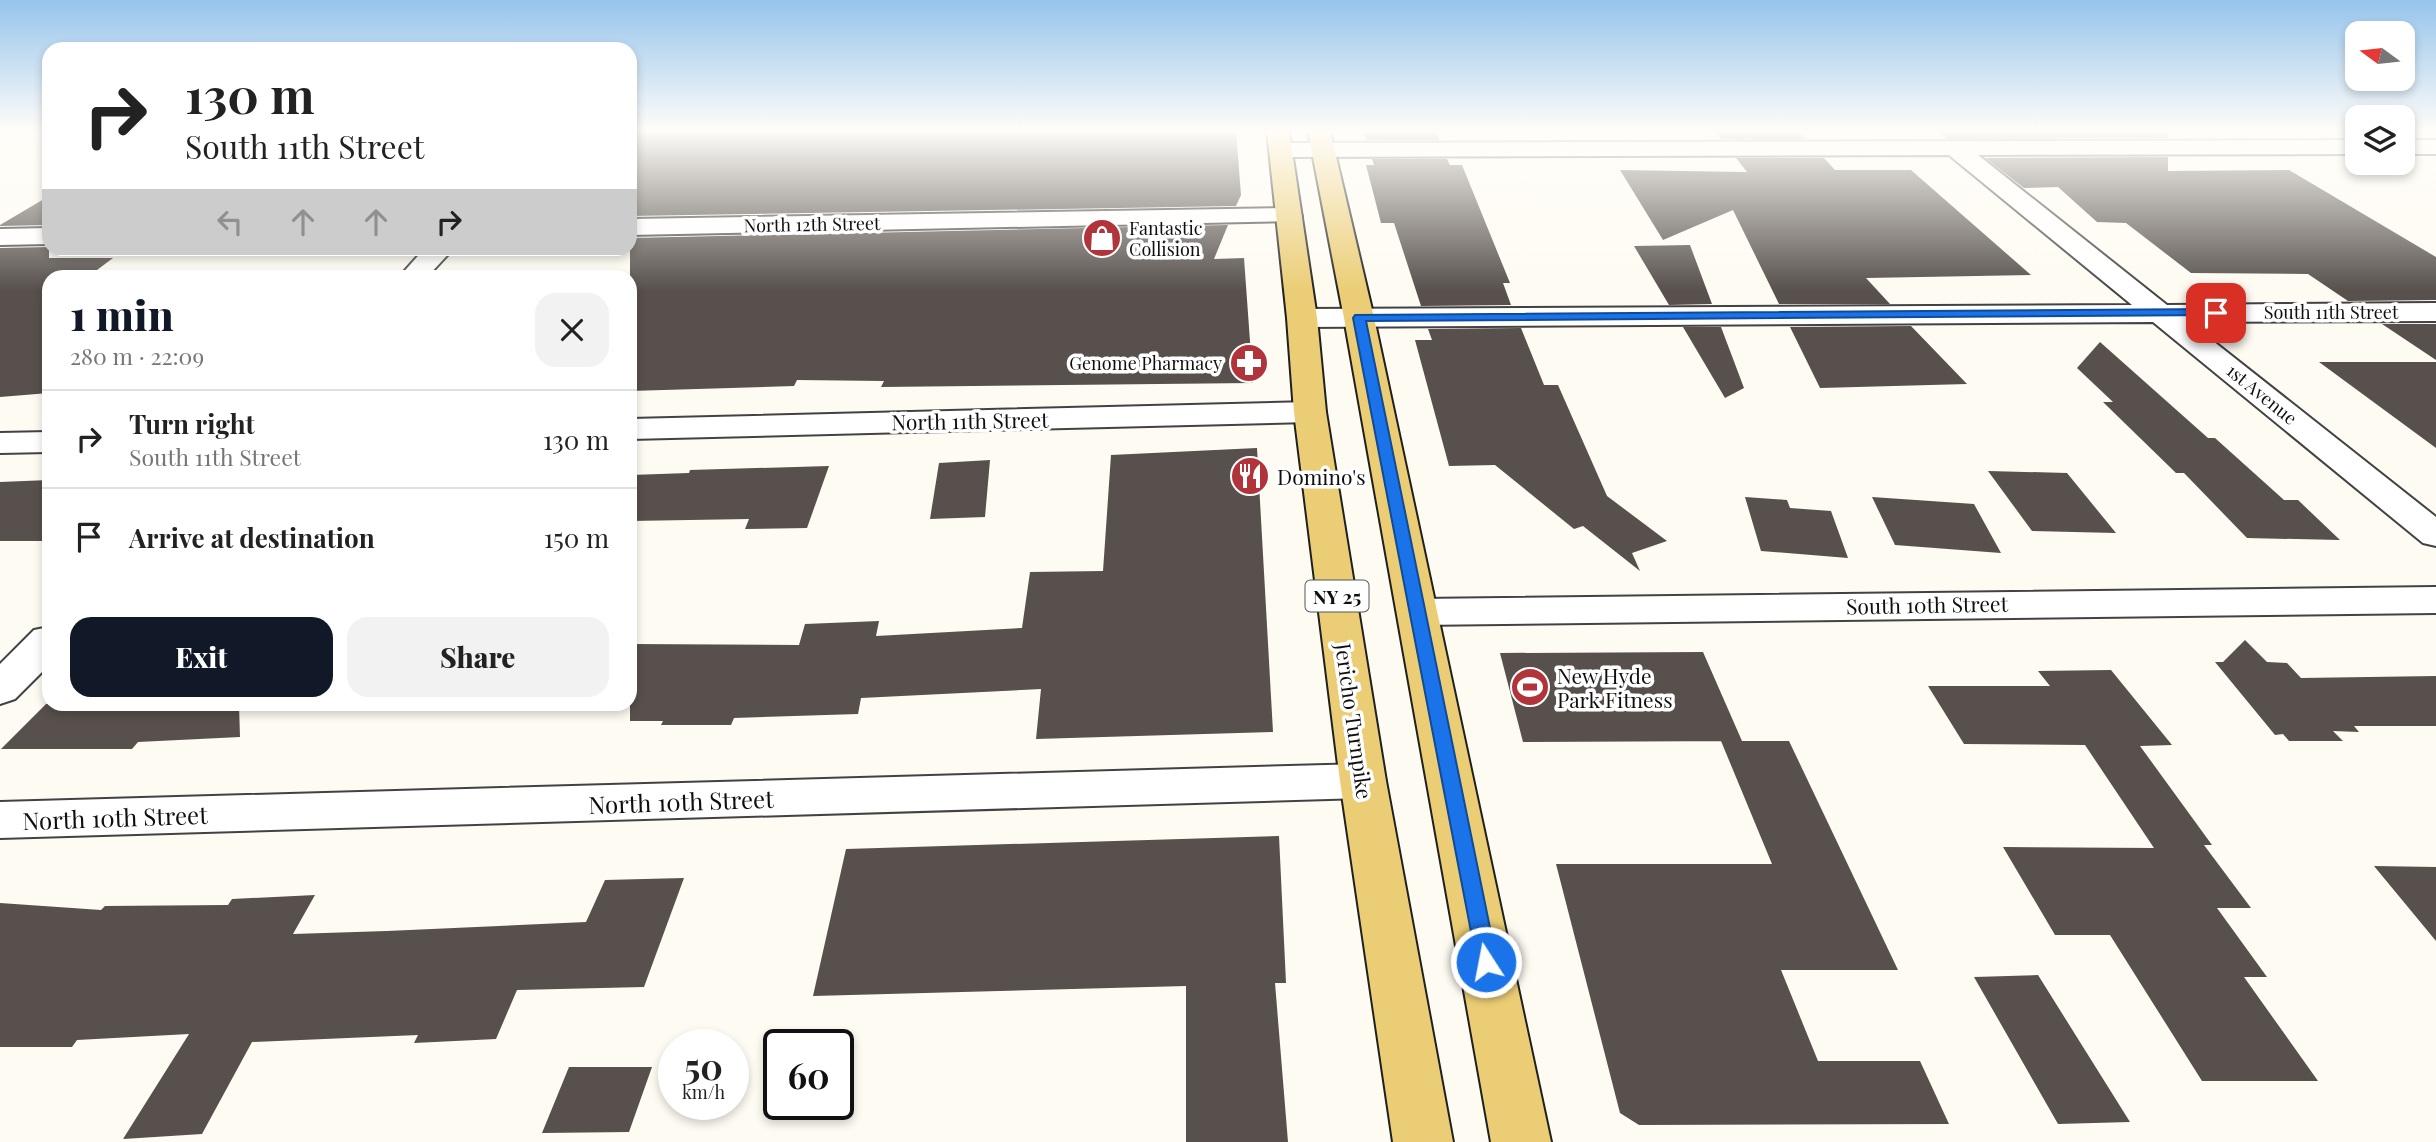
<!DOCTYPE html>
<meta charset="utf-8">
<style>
body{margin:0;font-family:"Playfair Display",serif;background:#f2f2f2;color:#222;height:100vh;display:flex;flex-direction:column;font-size:26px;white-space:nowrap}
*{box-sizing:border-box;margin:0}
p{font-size:23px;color:#767676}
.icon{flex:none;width:38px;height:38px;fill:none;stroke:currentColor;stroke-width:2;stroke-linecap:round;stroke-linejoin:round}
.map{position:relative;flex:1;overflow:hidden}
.details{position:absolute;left:42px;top:270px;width:595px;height:441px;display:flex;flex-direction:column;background:#fff;border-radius:21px;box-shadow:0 4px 10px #0003}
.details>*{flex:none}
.guide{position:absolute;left:42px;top:42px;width:595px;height:214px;border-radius:21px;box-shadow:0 4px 10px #0003;background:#fff;color:#222;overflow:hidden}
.needle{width:46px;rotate:285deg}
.fabs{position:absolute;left:2345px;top:21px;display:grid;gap:14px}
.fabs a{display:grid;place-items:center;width:70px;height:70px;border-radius:14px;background:#fff;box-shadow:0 4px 10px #0003;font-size:35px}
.speed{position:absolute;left:658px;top:1029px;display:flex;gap:14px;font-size:35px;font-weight:700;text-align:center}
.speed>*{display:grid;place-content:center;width:91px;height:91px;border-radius:50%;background:#fff;box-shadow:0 4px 10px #0003;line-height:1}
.speed small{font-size:18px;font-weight:400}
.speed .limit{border:4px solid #111;border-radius:10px;background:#fff;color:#111}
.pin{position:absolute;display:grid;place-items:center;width:60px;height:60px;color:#fff;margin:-30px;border-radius:14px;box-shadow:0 4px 10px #0006}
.me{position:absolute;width:77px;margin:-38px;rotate:349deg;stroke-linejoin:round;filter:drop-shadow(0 0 5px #0008)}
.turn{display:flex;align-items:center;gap:24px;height:147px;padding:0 28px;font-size:32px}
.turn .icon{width:91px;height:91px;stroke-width:2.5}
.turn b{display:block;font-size:49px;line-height:60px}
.lanes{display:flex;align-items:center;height:66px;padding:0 28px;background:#0003;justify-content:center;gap:35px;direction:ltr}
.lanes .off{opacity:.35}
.round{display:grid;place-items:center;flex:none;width:74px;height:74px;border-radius:21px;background:#f2f2f2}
.head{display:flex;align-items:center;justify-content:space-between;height:119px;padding:0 28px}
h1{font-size:42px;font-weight:800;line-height:52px;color:#111827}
.primary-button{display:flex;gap:14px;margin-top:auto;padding:14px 28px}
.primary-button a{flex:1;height:80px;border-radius:21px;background:#111827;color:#fff;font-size:28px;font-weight:800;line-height:80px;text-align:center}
.primary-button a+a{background:#f2f2f2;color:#222}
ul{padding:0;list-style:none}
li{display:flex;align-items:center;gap:21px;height:98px;padding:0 28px;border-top:2px solid #e0e0e0}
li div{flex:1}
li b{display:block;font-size:26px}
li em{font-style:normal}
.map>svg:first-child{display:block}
.building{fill:#57504c}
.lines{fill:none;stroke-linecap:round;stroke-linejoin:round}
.minor-casing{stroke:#424242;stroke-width:4}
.primary-casing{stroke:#202020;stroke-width:4}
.minor{fill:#fff;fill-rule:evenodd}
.primary{fill:#ebcd75;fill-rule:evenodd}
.route{fill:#1a73e8;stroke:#114b97;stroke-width:2}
.labels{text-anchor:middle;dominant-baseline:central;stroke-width:7;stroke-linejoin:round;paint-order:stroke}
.far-street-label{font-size:18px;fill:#0f0f0f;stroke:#fff}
.far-poi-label{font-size:18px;fill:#0f0f0f;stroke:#fff;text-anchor:start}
.shield{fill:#fff;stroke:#575757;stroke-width:2}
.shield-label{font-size:19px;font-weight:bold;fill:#0f0f0f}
.street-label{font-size:21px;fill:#0f0f0f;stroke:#fff}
.poi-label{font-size:21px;fill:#0f0f0f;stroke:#fff;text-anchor:start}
.near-street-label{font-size:24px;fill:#0f0f0f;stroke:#fff}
</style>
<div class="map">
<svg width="2436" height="1142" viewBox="0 0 2436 1142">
<rect width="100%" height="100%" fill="#fefbf2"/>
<path class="building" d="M630,131H1236L1241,195L1236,206L630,216Z
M1364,131H1436L1440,140H1366Z
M1715,131H1798L1806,139H1721Z
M1938,131H2168V138L1947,139Z
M2168,157V171L2289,170L2436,257V300L2348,301L2308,274L2191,273L2126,223L2097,222L2058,187L2024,188L1985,158Z
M1736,158H1824L1835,170H1911L2031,275L1866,278L1890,304H1779L1733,210L1663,240L1620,170L1747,172Z
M1372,159H1447L1450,165H1462L1510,283H1503L1511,305L1421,306L1394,223H1381L1366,165H1374Z
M49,196V225L0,226V225Z
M1228,225L1214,259L1244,258L1253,383L881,387L884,381L797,380L794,386L630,391V238Z
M1690,245L1712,304L1669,305L1634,246Z
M49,247V258H113L89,276H49V393L0,397V248Z
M2382,324H2436V360Z
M1911,326L1967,384L1820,388L1790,327Z
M1683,327H1721L1744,388L1725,398Z
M1521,328L1544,385H1558L1607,496L1667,541L1632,553L1640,571L1583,526L1574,529L1495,465L1449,466L1415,340H1432L1428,329Z
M2100,342L2208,438H2215L2284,500H2298L2340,540L2247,538L2184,473H2176L2103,402H2113L2077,368Z
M2319,362H2436V448Z
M1257,448L1273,732L1036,739L1041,689L861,698L858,714L734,718L731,725H661L663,721H630V644L799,645L805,624L879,621L876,636L1022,628L1030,572L1103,571L1111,455Z
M990,460L985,517L930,519L939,463Z
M829,466L807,528L745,529L749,519L630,521V475L689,473L690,470Z
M1988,471L2067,473L2116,533L2032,531Z
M49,480V541H0V482Z
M1745,497L1787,500L1790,508L1831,511L1848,558L1761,551Z
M1872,497L1974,504L2001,553L1895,545Z
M2245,640L2267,662L2287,663L2301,678L2436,676V726H2354L2359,732L2333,731L2343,741H2289L2283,734L2275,735L2215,662H2223Z
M1703,652L1742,741L1523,742L1500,653Z
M2111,670L2172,745L2140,746L2212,845H2204L2251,908H2217L2267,977H2244L2318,1081H2202L2110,935H2055L2003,847L2154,848L2085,745L1964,744L1928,686H2050L2038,671Z
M46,704H239L240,737L138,742L132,749H1Z
M1721,741H1789L1898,970H1781L1818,1061H1920L1949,1124L1639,1125L1620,1113L1556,864H1772Z
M1279,836L1286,983H1275L1288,1142H1186V986L813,996L846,849Z
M2374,866L2436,867V941Z
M684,878L644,987L517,990L496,1039L414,1043L418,1035L252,1042L202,1134L123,1139L189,1034L77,1040L72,1047H0V903L101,910L105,906L228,905L232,899L315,895L293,934L387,931L586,922L605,880Z
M2038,975L2130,1122L2058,1124L1974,977Z
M569,1067H652L629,1132L542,1133Z"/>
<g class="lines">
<defs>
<path id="minor" d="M2357,140V154L1978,155L2167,305L2436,303V321L2189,322L2436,517V546L2423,543L2153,322L1302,327L1292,324L1287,318L1292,312L1302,309L2132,305L1949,155L1280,157L1272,155L1269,150L1272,145L1280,143Z
M2403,140H2436V154H2403Z
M1289,208L1298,211L1302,216L1298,221L630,235V219Z
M49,228V244L0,245V229Z
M425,248H454L428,276H400Z
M1310,402L1322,405L1326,412L1322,419L1310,422L630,439V419Z
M49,432V452L0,453V433Z
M2436,587V613L1418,625L1404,621L1398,612L1404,603L1418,599Z
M49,627V665L15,699L0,704V664L34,630Z
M1363,764L1379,769L1386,781L1379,793L1363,798L0,838V802Z"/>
<path id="primary" d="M1267,131H1289L1317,318L1326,412L1386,781L1453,1142H1393L1340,781L1294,412L1287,318Z
M1308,131H1330L1374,318L1551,1142H1491L1344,318Z"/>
</defs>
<use href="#minor" class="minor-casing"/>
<use href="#primary" class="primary-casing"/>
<use href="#minor" class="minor"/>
<use href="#primary" class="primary"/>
</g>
<linearGradient id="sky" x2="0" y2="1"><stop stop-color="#96c4ec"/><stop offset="0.45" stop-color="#fffdf9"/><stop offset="1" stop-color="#fffdf9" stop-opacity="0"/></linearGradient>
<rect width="2436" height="291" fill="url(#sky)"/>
<path class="route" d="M2216,309L2222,313L2220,315L1366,321L1497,962L1493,968L1486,971L1478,968L1353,318L1355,315Z"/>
<defs>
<symbol id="shop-disc" viewBox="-11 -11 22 22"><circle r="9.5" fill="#b2343b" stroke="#fff"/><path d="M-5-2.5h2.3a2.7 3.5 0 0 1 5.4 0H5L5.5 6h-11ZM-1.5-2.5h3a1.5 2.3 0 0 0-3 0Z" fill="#fff"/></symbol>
<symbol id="pharmacy-disc" viewBox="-11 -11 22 22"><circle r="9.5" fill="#b2343b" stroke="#fff"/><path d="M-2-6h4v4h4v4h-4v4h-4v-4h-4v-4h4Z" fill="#fff"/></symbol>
<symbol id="restaurant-disc" viewBox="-11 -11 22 22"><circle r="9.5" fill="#b2343b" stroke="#fff"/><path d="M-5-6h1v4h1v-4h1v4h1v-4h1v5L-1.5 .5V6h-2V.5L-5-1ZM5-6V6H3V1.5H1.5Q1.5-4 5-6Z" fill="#fff"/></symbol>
<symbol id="stadium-disc" viewBox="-11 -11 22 22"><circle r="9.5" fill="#b2343b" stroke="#fff"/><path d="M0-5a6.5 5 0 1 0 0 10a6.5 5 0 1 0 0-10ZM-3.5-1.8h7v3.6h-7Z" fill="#fff"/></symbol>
</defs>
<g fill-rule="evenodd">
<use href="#shop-disc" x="1080" y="216" width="44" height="44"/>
<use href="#pharmacy-disc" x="1227" y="341" width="44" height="44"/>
<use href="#restaurant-disc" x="1228" y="454" width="44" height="44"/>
<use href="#stadium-disc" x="1508" y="665" width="44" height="44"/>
</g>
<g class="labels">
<g class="far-street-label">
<text transform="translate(812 224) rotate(-1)">North 12th Street</text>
<text x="2331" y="312">South 11th Street</text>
<text transform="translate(2262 394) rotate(39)">1st Avenue</text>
</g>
<g class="far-poi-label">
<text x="1129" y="228">Fantastic<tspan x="1129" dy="21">Collision</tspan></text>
<text x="1222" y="363" text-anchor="end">Genome Pharmacy</text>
</g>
<rect class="shield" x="1305.5" y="580.5" width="63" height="31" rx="5"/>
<g class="shield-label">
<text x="1337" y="596">NY 25</text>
</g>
<g class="street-label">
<text transform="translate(970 420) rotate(-1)">North 11th Street</text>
<text transform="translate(1927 604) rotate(-1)">South 10th Street</text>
<text transform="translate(1355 721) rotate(82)">Jericho Turnpike</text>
</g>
<g class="poi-label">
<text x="1277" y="476">Domino's</text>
<text x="1557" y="675">New Hyde<tspan x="1557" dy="24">Park Fitness</tspan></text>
</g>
<g class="near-street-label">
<text transform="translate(681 801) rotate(-2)">North 10th Street</text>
<text transform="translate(115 817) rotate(-2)">North 10th Street</text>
</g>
</g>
</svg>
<div class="fabs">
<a><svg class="needle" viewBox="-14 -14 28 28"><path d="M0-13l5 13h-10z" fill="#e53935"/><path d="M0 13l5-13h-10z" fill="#767676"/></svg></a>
<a><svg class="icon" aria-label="layers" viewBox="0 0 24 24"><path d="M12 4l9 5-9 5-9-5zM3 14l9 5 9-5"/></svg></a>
</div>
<div class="speed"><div>50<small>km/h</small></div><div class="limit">60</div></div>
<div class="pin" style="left:2216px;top:313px;background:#d93025"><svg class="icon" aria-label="arrive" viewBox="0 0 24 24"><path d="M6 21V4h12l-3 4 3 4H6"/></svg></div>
<svg class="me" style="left:1486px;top:962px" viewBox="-20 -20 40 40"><circle r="17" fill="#1a73e8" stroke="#fff" stroke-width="3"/><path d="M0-11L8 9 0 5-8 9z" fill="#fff"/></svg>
<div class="guide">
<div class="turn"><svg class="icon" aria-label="right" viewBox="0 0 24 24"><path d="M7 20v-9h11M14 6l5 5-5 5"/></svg><div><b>130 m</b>South 11th Street</div></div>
<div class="lanes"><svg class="icon off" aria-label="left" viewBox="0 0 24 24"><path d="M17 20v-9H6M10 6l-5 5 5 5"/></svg><svg class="icon off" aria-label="ahead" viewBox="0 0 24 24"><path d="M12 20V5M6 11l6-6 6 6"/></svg><svg class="icon off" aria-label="ahead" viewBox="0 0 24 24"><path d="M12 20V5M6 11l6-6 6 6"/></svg><svg class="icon" aria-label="right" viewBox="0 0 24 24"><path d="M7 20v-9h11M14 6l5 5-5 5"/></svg></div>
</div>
<section class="details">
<div class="head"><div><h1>1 min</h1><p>280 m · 22:09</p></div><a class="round"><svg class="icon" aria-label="close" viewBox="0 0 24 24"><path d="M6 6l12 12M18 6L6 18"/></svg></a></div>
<ul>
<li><svg class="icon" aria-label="right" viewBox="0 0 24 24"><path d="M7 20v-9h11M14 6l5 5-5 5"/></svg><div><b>Turn right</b><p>South 11th Street</p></div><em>130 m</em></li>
<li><svg class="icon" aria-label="arrive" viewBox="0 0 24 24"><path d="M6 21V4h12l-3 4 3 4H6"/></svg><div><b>Arrive at destination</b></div><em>150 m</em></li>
</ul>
<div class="primary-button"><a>Exit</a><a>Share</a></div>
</section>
</div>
